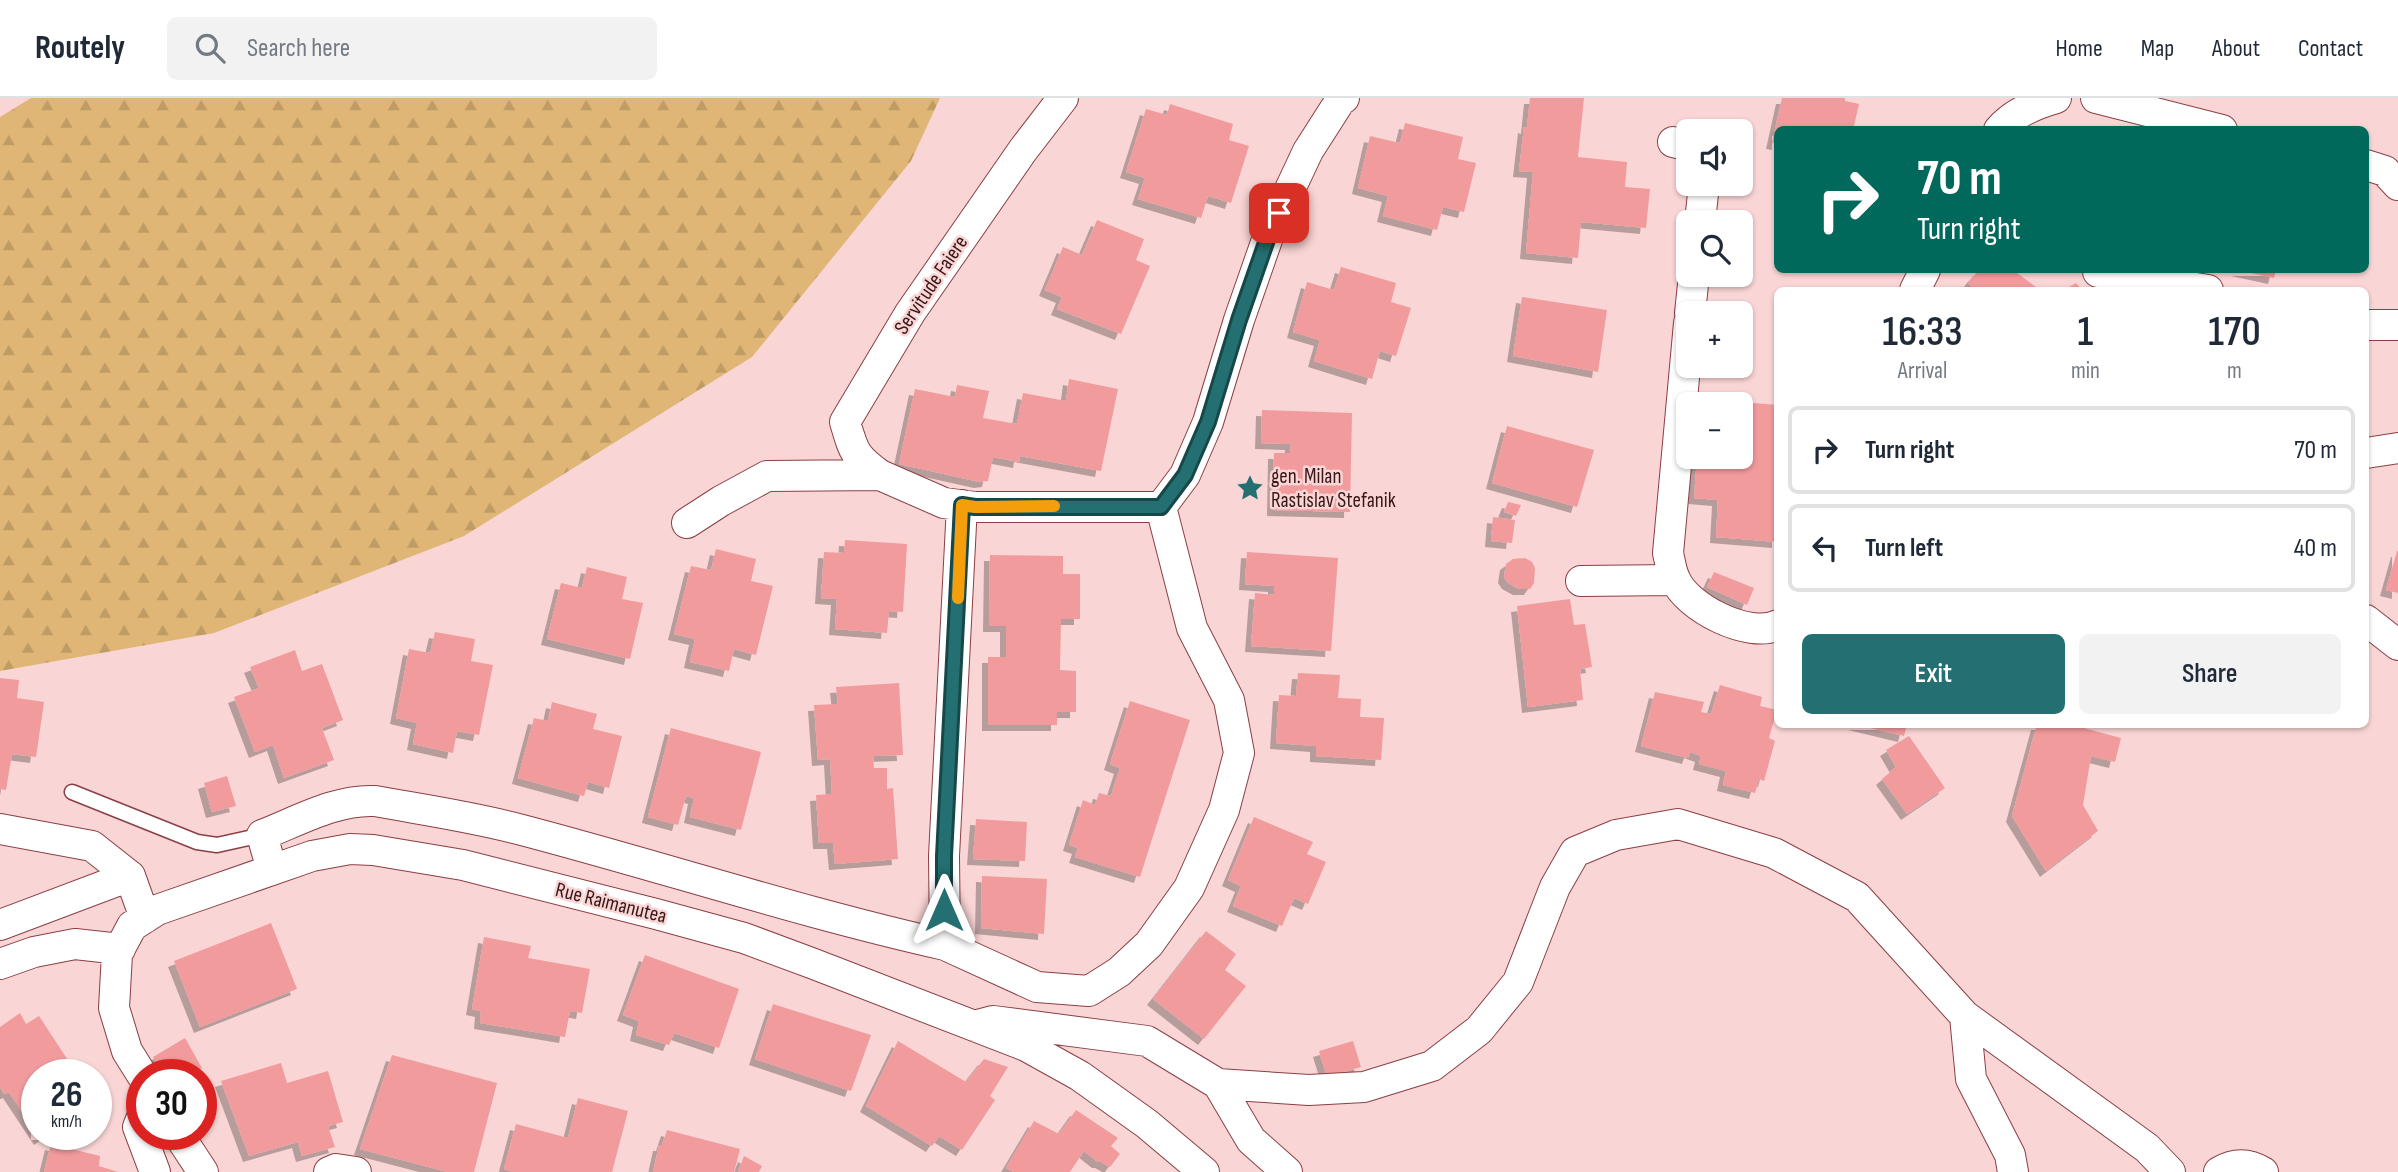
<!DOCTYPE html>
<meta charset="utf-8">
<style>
body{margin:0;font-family:"Sofia Sans Condensed",sans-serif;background:#f2f2f3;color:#1f2937;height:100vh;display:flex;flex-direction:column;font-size:26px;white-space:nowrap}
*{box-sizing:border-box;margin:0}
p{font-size:23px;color:#747a83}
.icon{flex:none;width:38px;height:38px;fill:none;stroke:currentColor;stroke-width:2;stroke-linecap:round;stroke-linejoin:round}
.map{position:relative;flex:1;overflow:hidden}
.sheet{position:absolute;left:1774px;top:189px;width:595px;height:441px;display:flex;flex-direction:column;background:#fff;border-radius:10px;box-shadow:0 2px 5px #0004}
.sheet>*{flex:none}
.hud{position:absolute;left:1774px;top:28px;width:595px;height:147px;border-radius:10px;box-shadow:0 2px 5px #0004;background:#00695c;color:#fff;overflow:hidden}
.fabs{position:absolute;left:1676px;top:21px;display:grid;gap:14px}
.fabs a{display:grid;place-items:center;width:77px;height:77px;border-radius:10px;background:#fff;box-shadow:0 2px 5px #0004;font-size:35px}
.speed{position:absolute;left:21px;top:961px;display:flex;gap:14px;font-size:35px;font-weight:700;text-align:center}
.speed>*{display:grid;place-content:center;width:91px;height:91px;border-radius:50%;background:#fff;box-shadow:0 2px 5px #0004;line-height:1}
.speed small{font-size:18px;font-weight:400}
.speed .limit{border:10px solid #d22;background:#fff;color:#111}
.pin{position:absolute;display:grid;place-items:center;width:60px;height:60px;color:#fff;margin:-30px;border-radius:14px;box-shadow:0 4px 10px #0006}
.me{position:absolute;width:77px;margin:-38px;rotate:0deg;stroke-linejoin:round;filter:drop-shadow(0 0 5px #0008)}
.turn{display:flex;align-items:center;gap:24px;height:147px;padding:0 28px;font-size:32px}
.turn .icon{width:91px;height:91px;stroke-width:2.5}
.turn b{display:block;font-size:49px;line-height:60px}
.eta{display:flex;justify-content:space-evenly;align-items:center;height:119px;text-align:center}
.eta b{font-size:42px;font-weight:600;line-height:49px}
.button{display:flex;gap:14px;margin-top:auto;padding:14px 28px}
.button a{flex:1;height:80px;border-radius:10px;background:#246f71;color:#fff;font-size:28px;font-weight:600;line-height:80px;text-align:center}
.button a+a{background:#f2f2f3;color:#1f2937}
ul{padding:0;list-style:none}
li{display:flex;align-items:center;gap:21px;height:88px;margin:0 14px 10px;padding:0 14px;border:4px solid #e0e1e3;border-radius:10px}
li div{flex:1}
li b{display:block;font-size:26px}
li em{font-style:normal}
header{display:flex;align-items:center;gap:42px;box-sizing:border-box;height:98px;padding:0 35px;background:#fff;border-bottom:2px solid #e0e1e3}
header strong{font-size:33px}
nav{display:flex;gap:38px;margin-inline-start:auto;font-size:24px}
.search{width:490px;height:63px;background:#f2f2f3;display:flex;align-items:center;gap:18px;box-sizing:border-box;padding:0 24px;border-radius:10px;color:#747a83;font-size:26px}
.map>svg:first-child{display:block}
.forest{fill:url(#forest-firs)}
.building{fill:#f19b9d;filter:url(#shadow)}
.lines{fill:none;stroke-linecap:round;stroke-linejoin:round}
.lane-casing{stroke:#8a3f44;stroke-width:17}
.street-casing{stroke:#8a3f44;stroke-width:32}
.lane{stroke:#fff;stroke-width:14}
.street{stroke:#fff;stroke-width:30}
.route-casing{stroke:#174849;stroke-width:18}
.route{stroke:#246f71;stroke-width:12}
.slow{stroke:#f59e0b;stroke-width:12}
.labels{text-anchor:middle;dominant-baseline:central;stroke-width:5;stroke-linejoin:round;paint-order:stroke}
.street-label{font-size:21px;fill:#371718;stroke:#fad5d5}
.poi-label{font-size:21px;fill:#371718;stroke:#fad5d5;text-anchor:start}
</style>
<header>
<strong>Routely</strong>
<div class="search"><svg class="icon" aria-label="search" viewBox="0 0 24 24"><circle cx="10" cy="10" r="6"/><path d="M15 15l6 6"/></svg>Search here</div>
<nav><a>Home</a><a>Map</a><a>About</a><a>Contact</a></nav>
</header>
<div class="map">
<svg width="2398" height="1074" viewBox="0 0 2398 1074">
<defs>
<pattern id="forest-firs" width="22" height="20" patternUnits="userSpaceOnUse" patternTransform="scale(1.75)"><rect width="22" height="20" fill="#dfb676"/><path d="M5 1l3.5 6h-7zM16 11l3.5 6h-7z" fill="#c09c65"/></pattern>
<filter id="shadow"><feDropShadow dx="-6" dy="6" stdDeviation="0" flood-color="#0004"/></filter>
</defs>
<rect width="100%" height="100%" fill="#fad5d5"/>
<path class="forest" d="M31,0H940L911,63L752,259L464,438L214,535L0,573V19Z"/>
<path class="building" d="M1530,0H1584L1578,59L1627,64L1625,89L1650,91L1646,130L1581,124L1578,160L1526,155L1533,74L1519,73L1524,29L1527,30Z
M1782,0H1845V3L1859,6L1853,32H1778V46L1772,45Z
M1170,6L1233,26L1229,42L1249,48L1231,105L1208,98L1201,120L1138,101L1145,80L1126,74L1146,11L1167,17Z
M1405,25L1463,39L1458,61L1476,65L1464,114L1443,109L1437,132L1383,118L1388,98L1358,90L1370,38L1400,45Z
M1097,122L1144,141L1136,162L1150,168L1121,236L1057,211L1062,199L1045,192L1063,149L1082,157Z
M1341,169L1396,185L1391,204L1411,210L1396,258L1380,253L1372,281L1314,263L1320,242L1293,234L1307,184L1334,192Z
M1979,172H2013L2040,192H1975L1968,185Z
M2237,172H2276L2274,180Z
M2076,185L2082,192H2064Z
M1522,199L1607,212L1598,274L1513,258Z
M1069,281L1118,291L1101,373L1020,358L1019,364L993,359L988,383L980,384L899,366L915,291L955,299L957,287L989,293L983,320L1017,326L1023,295L1066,303Z
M1741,304L1778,307V444L1716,439L1718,402L1694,400L1697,359H1741Z
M1262,312L1352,315L1350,414L1273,412L1274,355H1290L1291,346L1261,345Z
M1507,328L1594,352L1577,409L1492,385Z
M1508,404L1521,407L1516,418L1504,414Z
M1493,419L1515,422L1512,445L1491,443Z
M845,442L907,446L903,514L889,513L887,535L835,531L837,501L821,500L824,454L844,455Z
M716,451L756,461L751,483L773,488L756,557L734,551L729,573L690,564L695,541L674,536L691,468L711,472Z
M2397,453H2398V495L2386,492Z
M1247,454L1338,460L1331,553L1251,548L1255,495L1274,497V488L1245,486Z
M990,457L1063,458V476H1080V521H1061L1060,572L1076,573V614H1057V627H988V559H1006V528H989Z
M1525,460L1532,464L1535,470L1534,485L1530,491H1519L1508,485L1504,479L1506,466L1513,461Z
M587,469L627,479L622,501L643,505L630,561L547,541L561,485L582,490Z
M1714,474L1754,490L1747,507L1707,489Z
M1570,501L1574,527L1585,526L1592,569L1580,571L1583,602L1528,609L1517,508Z
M435,534L475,541L471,563L493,567L479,637L457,633L453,655L413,646L417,625L396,620L409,551L430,555Z
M295,552L302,573L322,566L343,622L322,630L334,662L284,680L273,647L255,654L234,599L259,590L250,569Z
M1298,575L1340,577L1338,600L1361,601L1360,619L1384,620L1381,662L1316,658V648L1276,645L1279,597L1296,598Z
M0,580L19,582L17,600L44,604L36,659L12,656L6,692L0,691Z
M899,585L903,657L873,658L874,670H887V691L893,690L898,761L835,766L833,745H819L816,697L832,696L830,661L818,662L814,607L838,606L836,589Z
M1720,587L1762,599L1760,608L1777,612L1769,640L1775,643L1764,683L1759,681L1755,695L1723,687L1726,673L1699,666L1701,658L1690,654L1688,660L1641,648L1655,594L1704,604L1701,614L1711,616Z
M1130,603L1190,622L1140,779L1075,759L1078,750L1069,747L1083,702L1095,707L1099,695L1111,698L1120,670L1110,666Z
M552,604L597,616L593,631L622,638L609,690L588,684L584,698L518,680L534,620L548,623Z
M1854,626H1907L1904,638Z
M2037,626H2069L2121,640L2115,664L2091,658L2083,707L2098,733L2046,773L2012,718Z
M671,630L761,654L741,732L690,719L694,700L686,698L678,727L648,719Z
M1909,638L1945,690L1907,716L1882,681L1896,669L1886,652Z
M227,678L236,708L212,714L204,685Z
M1254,719L1313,744L1307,756L1326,764L1308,806L1294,800L1282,828L1233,808L1241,788L1228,782Z
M976,721L1027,724L1025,763L973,761Z
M982,778L1047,781L1044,836L981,830Z
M271,825L297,891L200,929L174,863Z
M1206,833L1236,856L1225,872L1246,888L1204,941L1153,901Z
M484,839L531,848L528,860L590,871L582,915L570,913L565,939L480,925L481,913L472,911Z
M645,857L739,891L719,950L674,935L669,947L636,937L639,923L623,917Z
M773,906L871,937L851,993L755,961Z
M20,915L26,926L39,918L77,976H37V1036H47L40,1041L9,994L4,996L0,989V929Z
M185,940L202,970L189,976H164L153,959Z
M898,943L966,984L984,961L1008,969L990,998L995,1002L962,1052L939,1038L932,1048L866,1008Z
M1353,943L1361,969L1327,979L1319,953Z
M392,957L497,985L474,1074H448L360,1051Z
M281,965L287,985L328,973L343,1024L328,1028L335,1049L302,1058L298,1044L249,1058L221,983Z
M578,1000L628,1013L612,1074H513L504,1071L516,1026L568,1040Z
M1076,1012L1118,1040L1111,1048L1120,1056L1110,1069L1101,1064H1098L1084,1053L1070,1074H1014L1006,1070L1034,1023L1059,1036Z
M667,1032L740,1051L734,1074H653L659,1047H662Z
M51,1046L100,1058L99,1068L118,1074H44Z
M744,1058L762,1068L759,1074H738Z"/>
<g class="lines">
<defs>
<path id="lane" d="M72,694L197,744L217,747L262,737"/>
<path id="street" d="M2096,0L2222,32
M1999,32C2013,15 2035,6 2056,0
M1673,44L1689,48
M2366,67L2385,73L2398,87
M1700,124L1704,86
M2098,174L2208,192
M1915,192L1925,172
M1690,215L1694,177
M1689,225L1668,455C1670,463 1671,473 1675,481C1687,510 1749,541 1778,527
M2366,227H2398
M2366,355L2398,350
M880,377C854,358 854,354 845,324L910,215L1023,52L1063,0
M1161,409L1185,377L1208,324L1239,222L1269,136L1308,53L1340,3L1344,0
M687,425L721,403L767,378L880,377L944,405L975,409H1161
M1581,483L1675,482
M2366,522L2398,547
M0,731L92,748L130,778
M272,772L262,737C298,723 336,701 375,703C424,712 474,719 522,732C663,769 802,815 945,847L944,758L962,407
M0,827L130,778L145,820
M945,847L1037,889L1089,893L1119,874L1149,846L1189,790L1224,712L1239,655L1229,602L1192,530L1161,409
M0,866L34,854L75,846L120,851
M1965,918L1971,981L2010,1057L2013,1074
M974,928L993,923L1147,943L1218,986L1309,992L1364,989L1432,968L1479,932L1518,884L1555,789L1575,754L1616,737L1678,726L1774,755L1857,799L1965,918L2147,1050L2170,1074
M142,977L127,953L114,910L117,856L132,828L157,812L312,758L350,751L373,752L463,767L656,816L744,840L814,866L1026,948L1080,978L1147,1026L1204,1074
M1218,986L1251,1042L1287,1074
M142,1019L138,1029L155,1074
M178,1036L203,1074
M329,1074L336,1071L356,1074
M2219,1074C2234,1065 2248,1065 2263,1074"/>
</defs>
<use href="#lane" class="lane-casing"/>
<use href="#street" class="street-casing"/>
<use href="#lane" class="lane"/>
<use href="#street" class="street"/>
</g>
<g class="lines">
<defs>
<path id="route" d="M944,812V758L962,407L975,409H1161L1185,377L1208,324L1239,222L1269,136L1279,115"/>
</defs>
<use href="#route" class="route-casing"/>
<use href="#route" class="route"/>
<path class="slow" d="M958,500L962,407L975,409L1054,408"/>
</g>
<defs>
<symbol id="sight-bare" viewBox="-9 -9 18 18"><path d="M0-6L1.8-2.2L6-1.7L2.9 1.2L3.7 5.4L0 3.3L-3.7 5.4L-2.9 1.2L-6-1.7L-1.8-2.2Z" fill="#246f71" stroke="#fad5d5" stroke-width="2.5" paint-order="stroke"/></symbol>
</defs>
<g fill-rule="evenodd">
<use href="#sight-bare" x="1231" y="371" width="38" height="38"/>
</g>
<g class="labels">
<g class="street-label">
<text transform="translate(931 187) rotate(-56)">Servitude Faiere</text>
<text transform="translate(611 805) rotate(14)">Rue Raimanutea</text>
</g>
<g class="poi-label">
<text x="1271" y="378">gen. Milan<tspan x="1271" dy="24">Rastislav Stefanik</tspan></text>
</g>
</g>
</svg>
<div class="fabs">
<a><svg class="icon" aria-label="sound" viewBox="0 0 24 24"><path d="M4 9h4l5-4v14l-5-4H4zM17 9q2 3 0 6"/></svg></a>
<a><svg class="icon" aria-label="search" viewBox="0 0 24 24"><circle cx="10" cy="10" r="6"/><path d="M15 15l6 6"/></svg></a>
<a>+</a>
<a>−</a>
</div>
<div class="speed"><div>26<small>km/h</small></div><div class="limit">30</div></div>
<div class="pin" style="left:1279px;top:115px;background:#d93025"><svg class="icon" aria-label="arrive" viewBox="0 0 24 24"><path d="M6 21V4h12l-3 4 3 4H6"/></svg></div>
<svg class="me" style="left:944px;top:812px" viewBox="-20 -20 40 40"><path d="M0-17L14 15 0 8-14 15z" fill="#246f71" stroke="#fff" stroke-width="4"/></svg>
<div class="hud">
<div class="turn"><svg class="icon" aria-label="right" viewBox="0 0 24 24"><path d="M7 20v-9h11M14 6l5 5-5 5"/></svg><div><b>70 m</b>Turn right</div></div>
</div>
<section class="sheet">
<div class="eta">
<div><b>16:33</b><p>Arrival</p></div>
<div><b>1</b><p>min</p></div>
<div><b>170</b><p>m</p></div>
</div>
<ul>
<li><svg class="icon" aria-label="right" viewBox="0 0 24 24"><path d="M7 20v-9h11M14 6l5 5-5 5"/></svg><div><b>Turn right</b></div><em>70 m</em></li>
<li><svg class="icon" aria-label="left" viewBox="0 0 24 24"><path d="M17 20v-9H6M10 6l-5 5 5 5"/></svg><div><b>Turn left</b></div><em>40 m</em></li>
</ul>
<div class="button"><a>Exit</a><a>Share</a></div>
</section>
</div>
